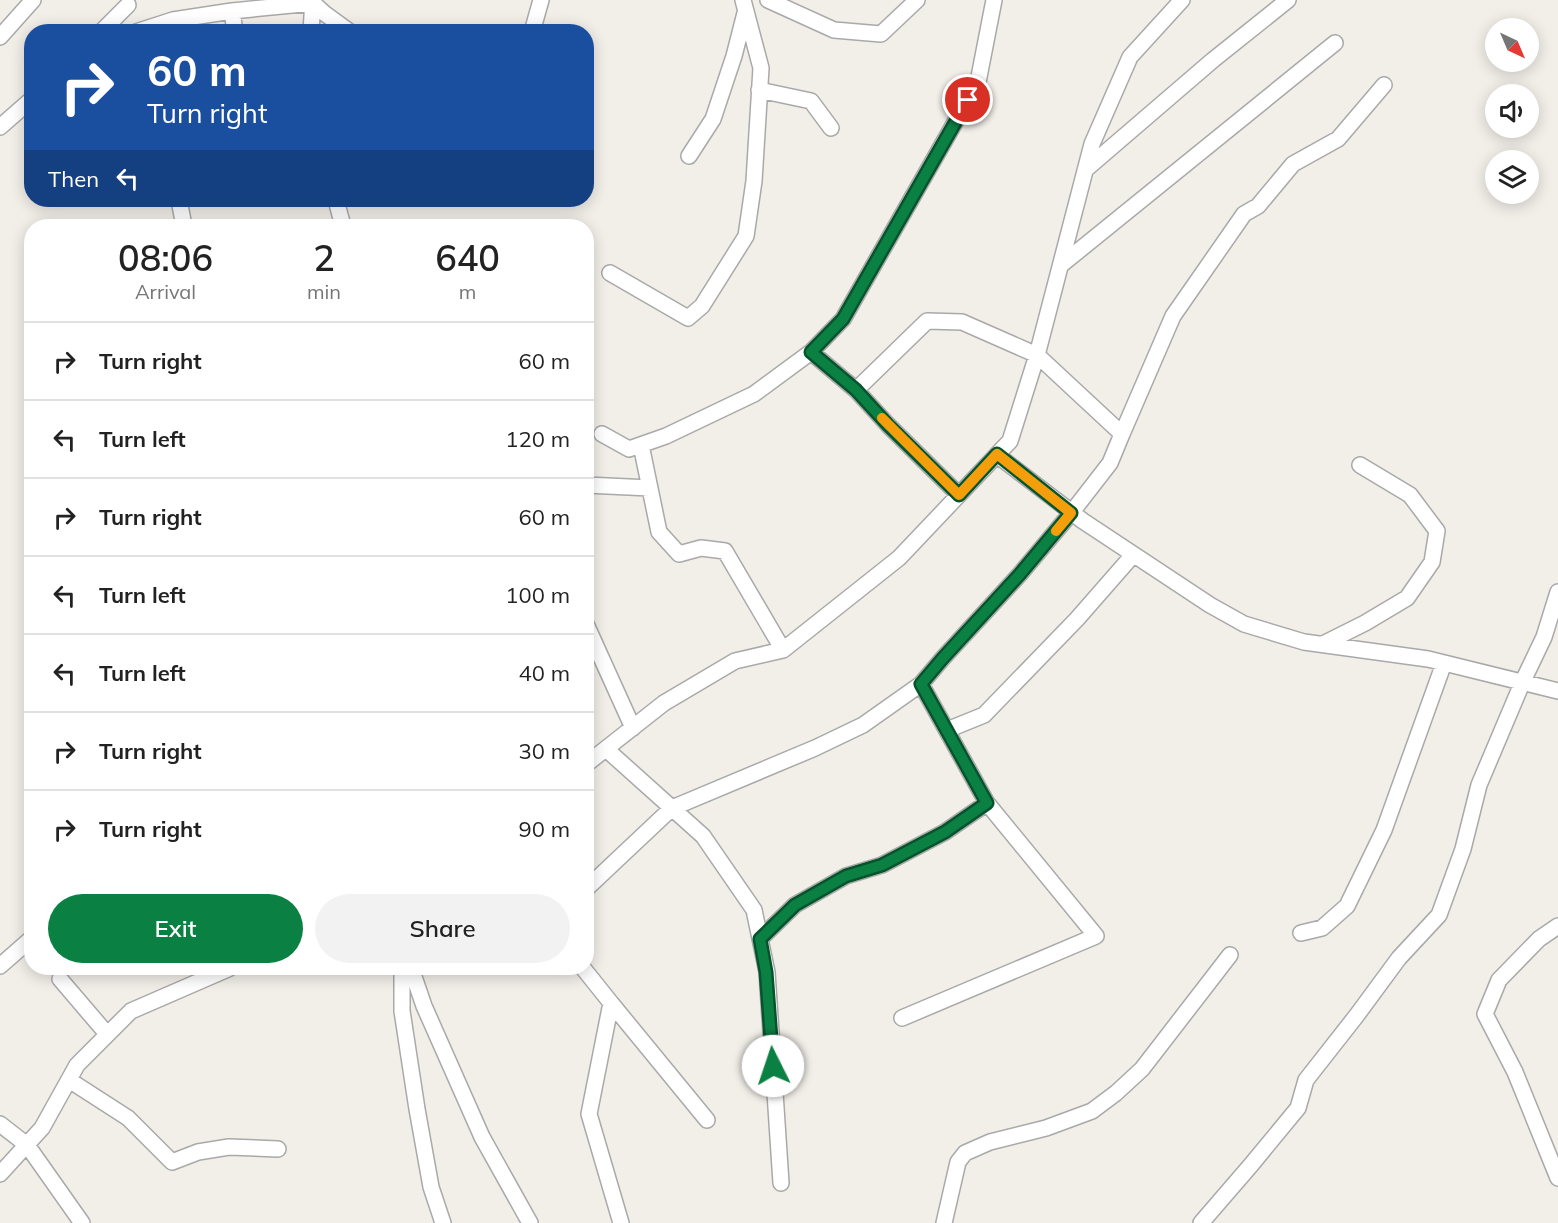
<!DOCTYPE html>
<style>
body{margin:0;font-family:Mulish,sans-serif;background:#f2f2f2;color:#222;height:100vh;display:flex;flex-direction:column;font-size:22px;white-space:nowrap}
*{box-sizing:border-box;margin:0}
p{font-size:20px;color:#767676}
.icon{flex:none;width:33px;height:33px;fill:none;stroke:currentColor;stroke-width:2;stroke-linecap:round;stroke-linejoin:round}
.map{position:relative;flex:1;overflow:hidden}
.sheet{position:absolute;left:24px;top:219px;width:570px;height:756px;display:flex;flex-direction:column;background:#fff;border-radius:24px;box-shadow:0 3px 15px #0003}
.sheet>*{flex:none}
.banner{position:absolute;left:24px;top:24px;width:570px;height:183px;border-radius:24px;box-shadow:0 3px 15px #0003;background:#1a4fa0;color:#fff;overflow:hidden}
.needle{width:39px;rotate:136deg}
.tools{position:absolute;left:1485px;top:18px;display:grid;gap:12px}
.tools a{display:grid;place-items:center;width:54px;height:54px;border-radius:50%;background:#fff;box-shadow:0 3px 15px #0003;font-size:30px}
.pin{position:absolute;display:grid;place-items:center;width:51px;height:51px;color:#fff;margin:-26px;border:3px solid #fff;border-radius:50%;box-shadow:0 2px 6px #0007}
.me{position:absolute;width:66px;margin:-33px;rotate:356deg;stroke-linejoin:round;filter:drop-shadow(0 0 4px #0008)}
.turn{display:flex;align-items:center;gap:21px;height:126px;padding:0 24px;font-size:27px}
.turn .icon{width:78px;height:78px;stroke-width:2.5}
.turn b{display:block;font-size:42px;line-height:51px}
.then{display:flex;align-items:center;height:57px;padding:0 24px;background:#0003;gap:12px;font-size:22px}
.eta{display:flex;justify-content:space-evenly;align-items:center;height:102px;text-align:center}
.eta b{font-size:36px;font-weight:600;line-height:42px}
.button{display:flex;gap:12px;margin-top:auto;padding:12px 24px}
.button a{flex:1;height:69px;border-radius:36px;background:#0b8043;color:#fff;font-size:24px;font-weight:600;line-height:69px;text-align:center}
.button a+a{background:#f2f2f2;color:#222}
ul{padding:0;list-style:none}
li{display:flex;align-items:center;gap:18px;height:78px;padding:0 24px;border-top:2px solid #e0e0e0}
li div{flex:1}
li b{display:block;font-size:22px}
li em{font-style:normal}
.map>svg:first-child{display:block}
.lines{fill:none;stroke-linecap:round;stroke-linejoin:round}
.street-casing{stroke:#a9a9a9;stroke-width:18}
.street{stroke:#fff;stroke-width:15}
.route-casing{stroke:#07532c;stroke-width:15}
.route{stroke:#0b8043;stroke-width:10}
.slow{stroke:#f59e0b;stroke-width:10}
</style>
<div class="map">
<svg width="1558" height="1223" viewBox="0 0 1558 1223">
<rect width="100%" height="100%" fill="#f2efe9"/>
<g class="lines">
<defs>
<path id="street" d="M768,0L834,30L881,34L917,0
M232,11L235,32
M101,32L128,5
M136,32L173,20L232,11L313,3L324,13L350,32
M311,32L313,0
M532,32L541,0
M0,37L33,0
M759,90L811,101L831,128
M0,127L32,99
M689,156L713,119L734,56L745,13
M1085,170L1213,60L1288,0
M179,200L184,226
M336,200L343,226
M1061,265L1335,43
M610,273L688,318L702,306L746,236L754,181L761,68L743,0
M811,352L856,390L888,425L959,495
M856,390L927,321L962,322L1037,355L1122,434L1173,316L1244,214L1258,206L1293,164L1338,139L1384,85
M602,434L629,449L666,436L754,394L811,352L843,319L978,82L994,0
M641,445L659,532L679,554L701,548L725,551L783,650
M997,455L1083,521L1210,605L1244,624L1304,642L1428,659L1558,691
M586,485L650,488
M586,624L633,728
M1323,644L1365,623L1407,598L1432,562L1437,531L1410,495L1360,465
M947,730L984,715L1077,619L1133,555
M606,749L703,836L754,910L767,972L781,1183
M586,762H589L664,703L735,661L783,650L899,558L1010,441L1037,355L1092,144L1130,57L1182,0
M586,889L672,808L815,748L863,725L921,684L943,658L1020,574L1072,512L1110,463L1122,434
M1558,926L1539,939L1499,980L1485,1014L1515,1072L1558,1178
M1301,933L1322,928L1347,906L1384,830L1444,663
M760,939L795,905L846,876L882,865L945,832L987,803
M0,966L32,938
M402,968V1011L417,1109L431,1187L443,1223
M411,968L424,1006L482,1137L530,1223
M583,968L611,1003L589,1114L621,1223
M60,979L107,1034
M611,1003L707,1120
M902,1018L1096,936L987,803L921,684
M69,1080L128,1118L172,1162L198,1152L229,1147L278,1149
M0,1124L27,1145L82,1223
M0,1174L42,1128L77,1065L131,1011L230,968
M944,1223L958,1162L965,1153L990,1142L1046,1128L1092,1111L1116,1093L1142,1069L1230,955
M1201,1223L1251,1165L1298,1108L1306,1080L1357,1015L1399,958L1439,915L1463,849L1479,785L1523,681L1544,637L1558,592"/>
</defs>
<use href="#street" class="street-casing"/>
<use href="#street" class="street"/>
</g>
<g class="lines">
<defs>
<path id="route" d="M773,1066L766,972L760,939L795,905L846,876L882,865L945,832L987,803L921,684L943,658L1020,574L1071,513L997,454L959,495L888,425L856,390L811,352L843,319L968,100"/>
</defs>
<use href="#route" class="route-casing"/>
<use href="#route" class="route"/>
<path class="slow" d="M882,418L959,495L997,454L1071,513L1056,531"/>
</g>
</svg>
<div class="tools">
<a><svg class="needle" viewBox="-14 -14 28 28"><path d="M0-13l5 13h-10z" fill="#e53935"/><path d="M0 13l5-13h-10z" fill="#767676"/></svg></a>
<a><svg class="icon" aria-label="sound" viewBox="0 0 24 24"><path d="M4 9h4l5-4v14l-5-4H4zM17 9q2 3 0 6"/></svg></a>
<a><svg class="icon" aria-label="layers" viewBox="0 0 24 24"><path d="M12 4l9 5-9 5-9-5zM3 14l9 5 9-5"/></svg></a>
</div>
<div class="pin" style="left:968px;top:100px;background:#d93025"><svg class="icon" aria-label="arrive" viewBox="0 0 24 24"><path d="M6 21V4h12l-3 4 3 4H6"/></svg></div>
<svg class="me" style="left:773px;top:1066px" viewBox="-20 -20 40 40"><circle r="19" fill="#fff"/><path d="M0-13L10 11 0 6-10 11z" fill="#0b8043"/></svg>
<div class="banner">
<div class="turn"><svg class="icon" aria-label="right" viewBox="0 0 24 24"><path d="M7 20v-9h11M14 6l5 5-5 5"/></svg><div><b>60 m</b>Turn right</div></div>
<div class="then">Then<svg class="icon" aria-label="left" viewBox="0 0 24 24"><path d="M17 20v-9H6M10 6l-5 5 5 5"/></svg></div>
</div>
<section class="sheet">
<div class="eta">
<div><b>08:06</b><p>Arrival</p></div>
<div><b>2</b><p>min</p></div>
<div><b>640</b><p>m</p></div>
</div>
<ul>
<li><svg class="icon" aria-label="right" viewBox="0 0 24 24"><path d="M7 20v-9h11M14 6l5 5-5 5"/></svg><div><b>Turn right</b></div><em>60 m</em></li>
<li><svg class="icon" aria-label="left" viewBox="0 0 24 24"><path d="M17 20v-9H6M10 6l-5 5 5 5"/></svg><div><b>Turn left</b></div><em>120 m</em></li>
<li><svg class="icon" aria-label="right" viewBox="0 0 24 24"><path d="M7 20v-9h11M14 6l5 5-5 5"/></svg><div><b>Turn right</b></div><em>60 m</em></li>
<li><svg class="icon" aria-label="left" viewBox="0 0 24 24"><path d="M17 20v-9H6M10 6l-5 5 5 5"/></svg><div><b>Turn left</b></div><em>100 m</em></li>
<li><svg class="icon" aria-label="left" viewBox="0 0 24 24"><path d="M17 20v-9H6M10 6l-5 5 5 5"/></svg><div><b>Turn left</b></div><em>40 m</em></li>
<li><svg class="icon" aria-label="right" viewBox="0 0 24 24"><path d="M7 20v-9h11M14 6l5 5-5 5"/></svg><div><b>Turn right</b></div><em>30 m</em></li>
<li><svg class="icon" aria-label="right" viewBox="0 0 24 24"><path d="M7 20v-9h11M14 6l5 5-5 5"/></svg><div><b>Turn right</b></div><em>90 m</em></li>
</ul>
<div class="button"><a>Exit</a><a>Share</a></div>
</section>
</div>
